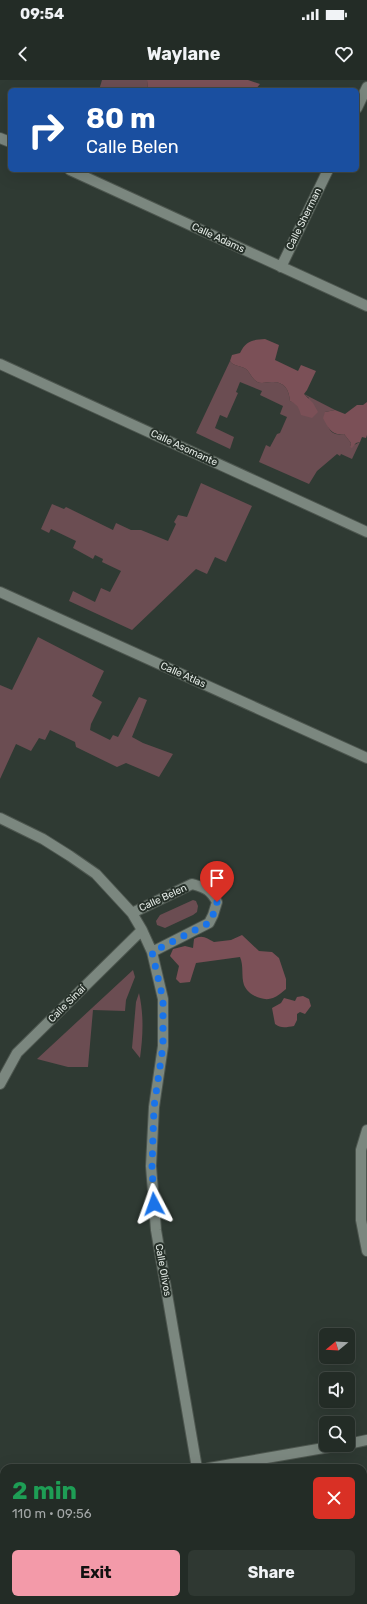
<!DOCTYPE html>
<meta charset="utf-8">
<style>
body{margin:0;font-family:Rubik,sans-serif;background:#2f3832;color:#f1f3f6;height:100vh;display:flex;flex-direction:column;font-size:15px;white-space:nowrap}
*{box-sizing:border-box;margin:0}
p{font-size:13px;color:#a3a7a7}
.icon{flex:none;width:22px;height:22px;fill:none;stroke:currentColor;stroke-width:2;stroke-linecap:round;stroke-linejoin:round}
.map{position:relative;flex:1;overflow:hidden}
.side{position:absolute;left:0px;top:1384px;width:367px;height:140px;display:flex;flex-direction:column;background:#232c26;border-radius:12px 12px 0 0;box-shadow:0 4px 16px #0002,0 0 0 1px #404843}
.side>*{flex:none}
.hud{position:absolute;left:8px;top:8px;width:351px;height:84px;border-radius:6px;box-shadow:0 4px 16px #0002,0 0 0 1px #404843;background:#1a4fa0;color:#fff;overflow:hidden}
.needle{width:26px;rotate:252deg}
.buttons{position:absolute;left:319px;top:1248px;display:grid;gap:8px}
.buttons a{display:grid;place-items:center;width:36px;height:36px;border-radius:6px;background:#232c26;box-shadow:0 4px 16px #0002,0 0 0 1px #404843;font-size:20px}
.pin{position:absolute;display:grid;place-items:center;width:34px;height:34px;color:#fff;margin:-41px -17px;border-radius:50% 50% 50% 0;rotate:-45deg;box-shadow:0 0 4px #0007}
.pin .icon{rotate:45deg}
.me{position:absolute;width:44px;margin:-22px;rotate:356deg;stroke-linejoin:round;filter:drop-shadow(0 0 3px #0008)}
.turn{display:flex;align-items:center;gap:14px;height:84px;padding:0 12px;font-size:18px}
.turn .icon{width:52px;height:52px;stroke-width:2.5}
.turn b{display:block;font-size:28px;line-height:34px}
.round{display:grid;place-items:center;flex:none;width:42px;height:42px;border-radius:6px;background:#2f3832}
.overview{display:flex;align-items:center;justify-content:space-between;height:68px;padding:0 12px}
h1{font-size:24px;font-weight:700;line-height:30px;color:#1e9e55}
.button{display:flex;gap:8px;margin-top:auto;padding:8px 12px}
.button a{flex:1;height:46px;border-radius:6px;background:#f39aa9;color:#111;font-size:16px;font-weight:700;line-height:46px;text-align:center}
.button a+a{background:#2f3832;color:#f1f3f6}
.status{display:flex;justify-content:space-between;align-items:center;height:28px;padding:0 20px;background:#232c26;direction:ltr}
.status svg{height:11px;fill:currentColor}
header{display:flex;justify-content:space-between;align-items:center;height:52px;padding:0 12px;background:#232c26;font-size:18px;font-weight:700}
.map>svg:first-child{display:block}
.green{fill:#6b4d52}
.forest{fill:#7b5057}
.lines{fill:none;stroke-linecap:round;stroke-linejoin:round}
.minor-casing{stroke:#4d564f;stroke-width:12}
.minor{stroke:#7b877f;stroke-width:10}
.route{stroke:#1a73e8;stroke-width:7;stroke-dasharray:0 12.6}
.labels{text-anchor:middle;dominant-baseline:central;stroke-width:4;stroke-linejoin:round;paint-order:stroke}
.street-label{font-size:10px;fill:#e5ece7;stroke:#263029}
</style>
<div class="status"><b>09:54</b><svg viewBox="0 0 49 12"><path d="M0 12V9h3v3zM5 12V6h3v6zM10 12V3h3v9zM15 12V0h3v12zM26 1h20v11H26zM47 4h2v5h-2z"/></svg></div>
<header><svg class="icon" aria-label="back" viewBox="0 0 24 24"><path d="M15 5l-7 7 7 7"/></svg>Waylane<svg class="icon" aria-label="heart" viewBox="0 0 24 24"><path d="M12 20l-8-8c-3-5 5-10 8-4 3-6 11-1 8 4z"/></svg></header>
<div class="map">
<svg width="367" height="1524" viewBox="0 0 367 1524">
<rect width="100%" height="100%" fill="#2f3a33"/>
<path class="green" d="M102,0H147L148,10H99Z
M230,281C234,287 240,285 246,289C251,293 253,303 262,303C264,303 268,302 271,302C284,301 289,309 290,321L295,323L299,328L309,318L304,314L335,330L325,332C327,344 328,357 344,354L351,363L350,367L360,362L352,379L341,374L340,376L337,374L317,391L309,404L259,382L266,365L270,367L277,354L280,353L287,337L280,334L283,326L260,315L262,311L240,302L236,312L238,313L227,338L220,335L215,348L234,357L230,369L196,353Z
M201,403L252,426L226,482L215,477L207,494L196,489L132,550L69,521L73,511L95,522L101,508L110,512L121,491L102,482L103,479L95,475L93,479L73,468L76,461L51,449L49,453L41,449L52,424L64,429L66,427L113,450L116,443L131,450H141L168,461L176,444L174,442L178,435L187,437Z
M38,557L104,591L92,616L102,622L91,644L90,650L110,660L113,655L118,657L139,617L147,620L132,657L143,663L173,674L159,697L126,683L117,687L76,667L75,662L50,650L45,660L39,658L31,671L16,664L0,699V605L12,610Z
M193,820L196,821L198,826L197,832L193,835L165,848L157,845L156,841L160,835Z
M133,890L135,897L126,920L125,931L93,930L88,987H68L37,979Z
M139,913C144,935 143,956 140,978L132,968L136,922Z"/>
<path class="forest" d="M147,0H248L260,4L255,10H214L209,8L207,10H148Z
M265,259L279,265L275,280L298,291L301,285L316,291L307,310L304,314L313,323L318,332L312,338L301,335C299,328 297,324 290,321C289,309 284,301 271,302C268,302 264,303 262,303C253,303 251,293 246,289C240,285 234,287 230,281L232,275L240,273C246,260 253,260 265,259Z
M367,322V355L366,358L362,357L360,362L356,363L352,368L350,367L351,363L344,354C332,356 328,348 323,338L325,332L335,330L345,334L357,325H363Z
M242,855L259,871L272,872L279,878L286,899V909C282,912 278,916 273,918C263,922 248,915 244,905C241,896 244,886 240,877L196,883L190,902L180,903L176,899L179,886L170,876L173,869L185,866L193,868L194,859C202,854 207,858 214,862L231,860Z
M303,916L309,919L311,926L305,934L300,932L297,934V940L294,946C287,947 281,949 275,944L272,928L281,923L284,918L295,921L297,917Z"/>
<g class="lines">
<defs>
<path id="minor" d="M357,28L367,7
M0,58L10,62
M70,90L367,226
M281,187L328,90
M0,284L367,452
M0,512L367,678
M0,738L43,759L70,776L96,794L132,833L142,850L152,872L163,919V966L154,1027L151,1086L156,1150L197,1388
M132,833L192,804C205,808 210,809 217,822L213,835L209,843L152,872
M0,1004L17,973L142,850
M367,1050L361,1070V1140L367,1171
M348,1364L367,1360
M209,1388L341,1365
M0,1427H4"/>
</defs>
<use href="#minor" class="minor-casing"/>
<use href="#minor" class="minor"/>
</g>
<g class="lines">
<path class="route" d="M154,1124L152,1086L154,1027L163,966V919L152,872L209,843L213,835L217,822"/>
</g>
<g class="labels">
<g class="street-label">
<text transform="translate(304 139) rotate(-64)">Calle Sherman</text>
<text transform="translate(218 158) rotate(25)">Calle Adams</text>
<text transform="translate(184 368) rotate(25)">Calle Asomante</text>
<text transform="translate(183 595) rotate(24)">Calle Atlas</text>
<text transform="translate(163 818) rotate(-25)">Calle Belen</text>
<text transform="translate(67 924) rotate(-45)">Calle Sinaí</text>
<text transform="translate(163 1190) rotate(80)">Calle Olivos</text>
</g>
</g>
</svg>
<div class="buttons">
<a><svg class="needle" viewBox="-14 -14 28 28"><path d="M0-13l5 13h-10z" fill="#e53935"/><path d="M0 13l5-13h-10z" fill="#a3a7a7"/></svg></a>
<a><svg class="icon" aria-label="sound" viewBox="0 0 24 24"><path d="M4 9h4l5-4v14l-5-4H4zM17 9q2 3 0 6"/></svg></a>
<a><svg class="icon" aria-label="search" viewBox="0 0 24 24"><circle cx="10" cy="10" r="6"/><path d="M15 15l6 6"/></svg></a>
</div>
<div class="pin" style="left:217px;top:822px;background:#d93025"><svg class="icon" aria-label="arrive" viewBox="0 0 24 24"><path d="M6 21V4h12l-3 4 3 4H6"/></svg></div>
<svg class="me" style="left:154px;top:1124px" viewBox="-20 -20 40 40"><path d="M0-17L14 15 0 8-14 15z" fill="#1a73e8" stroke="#fff" stroke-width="4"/></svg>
<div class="hud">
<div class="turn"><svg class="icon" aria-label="right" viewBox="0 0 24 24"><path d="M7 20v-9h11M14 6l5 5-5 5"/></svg><div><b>80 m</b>Calle Belen</div></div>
</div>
<section class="side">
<div class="overview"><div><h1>2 min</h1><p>110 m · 09:56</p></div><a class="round" style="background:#d93025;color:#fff"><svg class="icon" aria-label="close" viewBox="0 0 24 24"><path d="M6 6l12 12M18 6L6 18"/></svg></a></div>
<div class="button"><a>Exit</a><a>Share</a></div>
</section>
</div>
